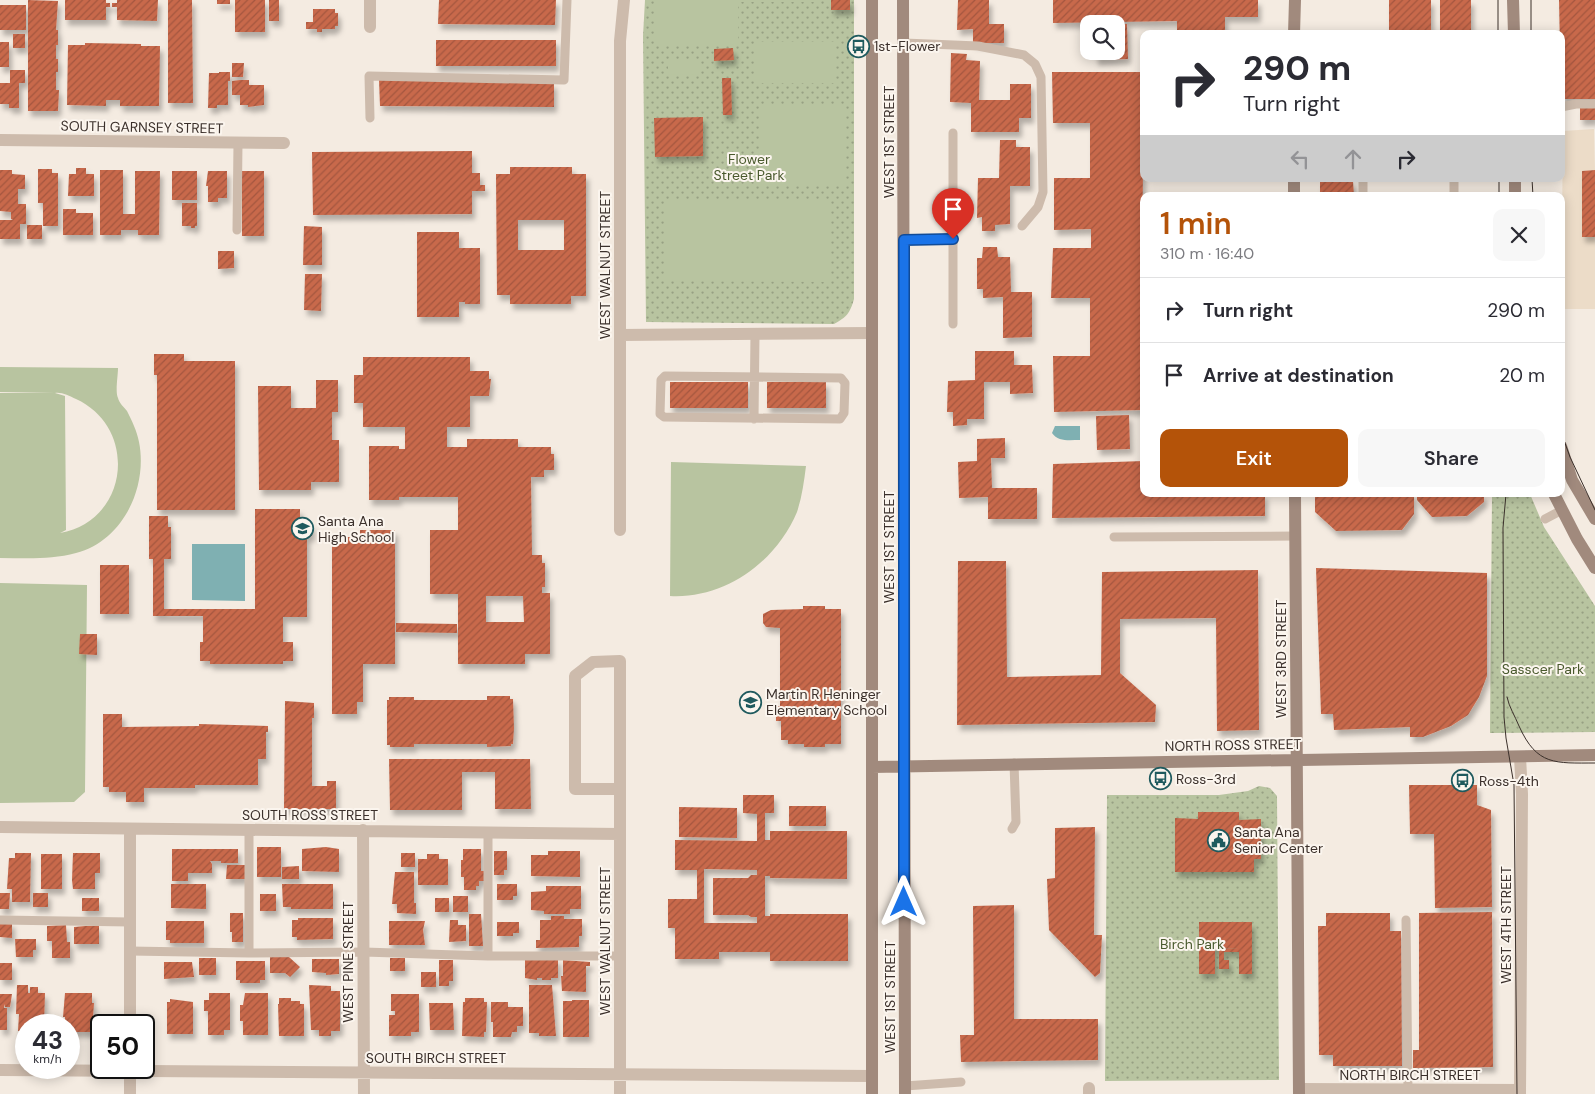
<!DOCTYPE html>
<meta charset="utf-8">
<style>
body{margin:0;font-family:"DM Sans",sans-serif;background:#f7f7f7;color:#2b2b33;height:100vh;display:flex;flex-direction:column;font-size:19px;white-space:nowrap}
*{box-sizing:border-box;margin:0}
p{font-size:16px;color:#7c7c81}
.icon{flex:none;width:28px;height:28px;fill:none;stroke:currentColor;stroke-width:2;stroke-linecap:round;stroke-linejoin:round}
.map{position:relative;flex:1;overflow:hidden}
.details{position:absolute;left:1140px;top:192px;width:425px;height:305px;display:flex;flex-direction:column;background:#fff;border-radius:10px;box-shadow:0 2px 12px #0003}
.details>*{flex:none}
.banner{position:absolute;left:1140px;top:30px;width:425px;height:152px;border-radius:10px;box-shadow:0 2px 12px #0003;background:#fff;color:#2b2b33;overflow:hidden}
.controls{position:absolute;left:1080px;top:15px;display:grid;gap:10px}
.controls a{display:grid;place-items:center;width:45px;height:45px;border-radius:10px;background:#fff;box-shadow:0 2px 12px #0003;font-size:25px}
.speed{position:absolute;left:15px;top:1014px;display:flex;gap:10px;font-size:25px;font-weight:700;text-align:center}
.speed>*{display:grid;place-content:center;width:65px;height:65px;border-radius:50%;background:#fff;box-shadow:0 2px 12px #0003;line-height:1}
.speed small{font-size:12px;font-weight:400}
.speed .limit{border:2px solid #111;border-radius:8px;background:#fff;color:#111}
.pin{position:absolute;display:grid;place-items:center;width:42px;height:42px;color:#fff;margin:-51px -21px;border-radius:50% 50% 50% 0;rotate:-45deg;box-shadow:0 0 5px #0007}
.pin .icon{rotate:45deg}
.me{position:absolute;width:55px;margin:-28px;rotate:0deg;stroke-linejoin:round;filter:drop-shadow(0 0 4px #0008)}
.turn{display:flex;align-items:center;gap:18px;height:105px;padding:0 20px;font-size:22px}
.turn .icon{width:65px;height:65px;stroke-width:2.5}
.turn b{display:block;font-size:35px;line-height:42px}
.lanes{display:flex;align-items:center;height:48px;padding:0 20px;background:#0003;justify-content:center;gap:25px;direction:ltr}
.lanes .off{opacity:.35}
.round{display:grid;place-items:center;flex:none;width:52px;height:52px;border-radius:10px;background:#f7f7f7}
.head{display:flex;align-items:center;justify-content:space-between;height:85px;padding:0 20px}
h1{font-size:30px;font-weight:600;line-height:38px;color:#b45309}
.primary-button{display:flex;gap:10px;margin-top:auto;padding:10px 20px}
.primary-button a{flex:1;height:58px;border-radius:10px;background:#b45309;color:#fff;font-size:20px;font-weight:600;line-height:58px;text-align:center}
.primary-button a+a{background:#f7f7f7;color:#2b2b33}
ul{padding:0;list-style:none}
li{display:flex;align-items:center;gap:15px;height:65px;padding:0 20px;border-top:1px solid #e1e1e2}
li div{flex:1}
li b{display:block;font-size:19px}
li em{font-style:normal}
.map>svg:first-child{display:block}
.park{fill:url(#park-dots)}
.garden{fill:#b8c4a0;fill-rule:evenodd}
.plaza{fill:#ecdcc8}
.water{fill:#7fb0b2}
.building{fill:url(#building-hatch);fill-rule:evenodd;filter:url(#shadow)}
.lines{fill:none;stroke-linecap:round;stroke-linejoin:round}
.lane{stroke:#cdbbac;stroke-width:9}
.street{stroke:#cdbbac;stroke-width:12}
.secondary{stroke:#a18a7d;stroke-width:12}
.tram{stroke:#3b302b;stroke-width:1}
.route-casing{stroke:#114b97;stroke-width:12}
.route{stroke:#1a73e8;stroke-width:9}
.labels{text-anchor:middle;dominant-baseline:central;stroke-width:4;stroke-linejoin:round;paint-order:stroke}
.poi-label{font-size:14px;fill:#3b302b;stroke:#fbf5ee;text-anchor:start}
.street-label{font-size:14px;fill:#3b302b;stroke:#fbf5ee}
.park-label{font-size:14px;fill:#4a5a2e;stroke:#fbf5ee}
</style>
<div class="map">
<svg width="1595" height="1094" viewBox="0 0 1595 1094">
<defs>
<pattern id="park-dots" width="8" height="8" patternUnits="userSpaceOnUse" patternTransform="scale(1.25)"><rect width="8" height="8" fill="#b8c4a0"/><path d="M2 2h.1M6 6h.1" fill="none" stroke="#97a083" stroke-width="1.8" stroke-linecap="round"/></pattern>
<pattern id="building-hatch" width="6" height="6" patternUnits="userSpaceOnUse" patternTransform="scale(1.25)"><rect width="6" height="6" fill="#c8694b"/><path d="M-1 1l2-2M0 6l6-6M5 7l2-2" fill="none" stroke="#a4573f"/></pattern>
<filter id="shadow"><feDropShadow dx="3" dy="5.5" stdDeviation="2.5" flood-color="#0004"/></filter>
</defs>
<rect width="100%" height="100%" fill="#f4ebe1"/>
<path class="park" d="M645,0H854V299C850,313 847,317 834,324L646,322L643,36Z
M1492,494H1530L1544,527L1595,606V732L1490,733Z
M1259,786L1270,788L1277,796L1279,1080L1105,1081L1107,795H1219L1248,791Z"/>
<path class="garden" d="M656,0H818V2H738V44H656Z
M754,42H836V83H754Z
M668,61H699V75L668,74Z
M761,104H844V186H761Z
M664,201H829V282L664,281Z
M0,367L118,368C118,376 115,392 118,398C119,403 124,407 127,411C132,421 137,431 139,442C148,487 123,541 76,553C51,560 25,558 0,558V393H55L0,392ZM55,393C62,392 69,396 76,399C139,428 129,521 60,533L66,530L65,396Z
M671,462L806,466C804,482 802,497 797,512C776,562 725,599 670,596Z
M0,583L87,585L85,792L74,802L0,803Z"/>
<path class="plaza" d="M1594,129L1595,170L1582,171V237H1595V309H1561L1563,131Z"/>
<path class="water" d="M1055,426H1080V440C1069,440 1058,442 1052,433Z
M192,544H245V601L192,600Z"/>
<path class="building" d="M28,0L58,1L56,30H58V45H56V59H58V72H56V90H59L58,111H28Z
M65,0H106V3H110V7H106V20H65Z
M117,0H158L157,21L117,20V7H112V3H117Z
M168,0H192L193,103H168Z
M217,0H230V4H217Z
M235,0H265V32H235Z
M269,0H279V21H269Z
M439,0H556L555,25L438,24Z
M831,0H850V10H831Z
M958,0H989V24H1004V43H973V29L957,30Z
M1053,0H1258V17H1225V34H1177V21L1053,23Z
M1389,0H1431V34H1389Z
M1440,0H1471V34H1440Z
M1559,0H1595V99H1561Z
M0,5H26V30H0Z
M313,9H335V13H338V26H335V29H322V32H317V29H306V22H313Z
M1116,24H1127L1128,59L1095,60V51H1116Z
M13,34H25V48H13Z
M436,40H556V66H436Z
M0,42H9V67H0Z
M85,43L141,44V46H160L159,106H120V100H106V106L67,105L68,45H85Z
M733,48L734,60L714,61V49Z
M951,53L967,54L966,60L980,61L979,100H1010V84H1031V118H1019V132H971V103L950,102Z
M232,63H244L243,77H232Z
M10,70H25V83H19V108H9V104H0V83H10Z
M219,72H230V81H228V105H217V108H208L209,73H219Z
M1052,72H1144L1141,364H1144V410L1054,412L1053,356H1090V298H1051L1053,248H1091V229L1054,230V178H1090V123H1053Z
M722,78H731L732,115H723Z
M240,80H249V85H264V105L248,107V105H240V95H232V81Z
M379,80L554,83V107L380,106Z
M1580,108H1595V120H1580Z
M703,117V156L655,157L654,118Z
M1000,140H1016V147H1030V186H1010V224L995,225V231H982V217L977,218L978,178H999Z
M472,151V173H480V185H485V191H472V214L313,215L312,152Z
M510,167H572V174H586V296H571V304H510V295H497L496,174H510ZM518,220H564V250H518Z
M76,168H86V174H94V196H68L69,174H76Z
M38,169H52V173H58V226H43V203H38Z
M0,170H12V174L25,175V189H18V204H26V224H20V239H0V220H13L11,219V212L0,211Z
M100,170H123V214H135V171H160L159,235H138V230H121V235H100Z
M1595,170V237H1582V171Z
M172,171H197V200H172Z
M208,171H227V198H218V202H208V186H206Z
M242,171H264V236H242Z
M1353,181L1354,196H1320V182Z
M182,203H197V226H195V228H191V226H182Z
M63,209H76V213H93V235H63Z
M27,225H42V239H27Z
M304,226L322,227V265H303Z
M417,232H459V248H480V304H465V302H459V317H417Z
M983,247H997L998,257H1010L1011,292H1032V337L1003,338V297L983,298V289H977V258H982Z
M218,251H234V268L218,269Z
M305,274H322L321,311L304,310Z
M975,351H1014V365H1032L1033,393L1010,394V382H984V419H967V425L953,426V412H947L948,381L975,380Z
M154,354H184V361H235V510H157V375H154Z
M363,357H470V371H489V379H491L489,396H470V427H447V447H467V439H518V447H551V454H554V470H544V477H531L532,555H542V563H545V587H542V593H550V654H525V664H458V594H430V530H458V497H399V500H369V446H399V449H405V427H363V403H354V375H363ZM486,596H523L524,622H486Z
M316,380H338V412H332V440H339V482H311V490H259L258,386H291V408H316Z
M670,382H748V408H670Z
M767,382H826V408H767Z
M1129,415L1130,449L1097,450L1096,416Z
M1005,438V458H991L992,488H1037V519H988V497L959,498L958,462L977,461V439Z
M1144,461V494H1265V516L1052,518L1053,464Z
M1315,494H1414V514L1402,530L1336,531L1315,512Z
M1417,494H1484V502L1467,516L1432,517L1417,500Z
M255,509H300V524H312V536L307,537V617H283V642H293V661H283V664H210V661H200V642H203V616H153V559H149V516H168V527H171V559H164V609H255Z
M360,530H395V664H363V702H357V714H332V537H360Z
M958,561H1006L1007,677L1101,675L1102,572L1258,570L1259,730L1217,731L1216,618L1120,619V673L1156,705L1155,722L957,725Z
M100,565H129V614H100Z
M1316,568L1487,573V676L1479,697L1468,715L1451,726L1423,737H1410V727L1334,730L1333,714H1321Z
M803,606H825V609H841V744H825V747H804V744H788V740H781V721H776V706H780V628L766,627L763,623V614L771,610L803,609Z
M396,623L457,624V633L396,632Z
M80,634H97V655L79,654Z
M487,696H510V699H513L514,728L513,744H511V746L487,747V744H414V747H390V745H387V700H389V697H414V700H487Z
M285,701L314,703V718H312V786H327V781H336V809H284Z
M103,714H122V727L199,726V724L268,726V732H266V759H258V785H195V788H144V802H126V792H109V787H103Z
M389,759H530L531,809H495V772H462V810H390Z
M1409,785H1477V805L1491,810L1492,907L1435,908L1434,834H1410Z
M743,795H774V813H765V840H770V831H847V879L770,878V876H765V916H770V914H848V961H770V952H719V959H675V928H668V899H697V870H675V840L757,841V814L743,813ZM704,869L757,870V875H751L748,878H713V915H748L751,917H757V923H704Z
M789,806H826V826H789Z
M679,807L737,808V838L679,837Z
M1198,812H1239V820L1261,819V859H1254V872H1175V818L1198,819Z
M1095,827L1094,935H1102L1100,973L1095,977L1049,930L1047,879L1055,878V828Z
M257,847H281V877H257Z
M326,847L339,849V872L302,871V849Z
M172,849H238V863H221V861H210L212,864V873H188V881H172Z
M463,849H481V871H484V881H479V886H476V890H464V877H461V860H463Z
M494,851H507V870H504V875H494Z
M548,851H580V877L531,876V855H548Z
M15,853H31L30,902H12V889H7L9,858H15Z
M73,853H100V873H95V889H73L72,880Z
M401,853H415V867H401Z
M41,854H62V889H41Z
M427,854H439V859H448V885H418V859H427Z
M227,865H246L245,879H226Z
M299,866V879H282V867Z
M395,872H414V903H416V914L397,913V904H392Z
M171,884H206V909L171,908Z
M282,884H333V909H291V907H283Z
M497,884H517V896H513V900H497Z
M546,886H581V909H570V914H544V911L531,910V892L546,891Z
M0,893H10L9,909H0Z
M33,893H48V907H33Z
M260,894H276V911H260Z
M453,896H468V912H453Z
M82,898H99V911H82Z
M435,898H449V912H435Z
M1014,905V1019H1098V1060L961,1062L960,1035H974L973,906Z
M1492,912L1493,1067L1413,1068V1050H1419V913Z
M230,913H243V942H232V932H230Z
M1326,913H1390V931H1401L1402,1066H1333V1055H1319L1318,926H1326Z
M469,914H481L483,946H469Z
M551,916H564V919H582V936H579V947L536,948V940H540V920H551Z
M298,918H333V939L297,940V937H292V920H298Z
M450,920H458V925H466V941L449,942Z
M166,921H204V943H170V940H166Z
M389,921H425L423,930L425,945H389Z
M0,922H12V938L0,937Z
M497,922H519V933H513V936H497Z
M1199,922H1252V974H1239V952H1224V960H1229V969H1219V949L1239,948L1215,949V974H1199Z
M66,925L67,942H70V958H52V941H47V926Z
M85,926H99V944H74V927Z
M15,939H36V950H33V957H16Z
M270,957H289L300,967L290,977L285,973H270Z
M199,958H216V975H199Z
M390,958H405V971H390Z
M312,959H339V974L326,975V973L312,972Z
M525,959H558V978H551V980H542V978H537V980L525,978Z
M439,960H453V981H449V986H439Z
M563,960L590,962V966H586V992L562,991L561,976H563Z
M236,961H265V980H260V983H240V980H236Z
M164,962H192L194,977L164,979Z
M0,963H12V980H0Z
M421,972H436V987H421Z
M17,985H28V993H30V987H38V993H45L44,1025H26V1031H18L19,1014H16Z
M309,985L331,986V991H340V1031H331V1036H319V1030H311Z
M529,985H552L556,1036H539V1033H529Z
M65,993H92V1003H94L92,1032H69V1025H65V1017H63Z
M209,993H230V1030H224V1035H208V1011H204V1000H209Z
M245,993H268V1035H243V1021H240V1005H243Z
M0,994H12L10,1007H5L4,1004V1008H7V1030H0Z
M391,994H419V1032H411V1036H389V1015H395V1011H391Z
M279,998H291V1001H300V1004H304V1036H279L278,1004H279Z
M465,998H484V1002H487L486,1032H484V1037L462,1036L463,1002H465Z
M170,999L193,1002V1034H167V1002H170Z
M572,1000H589V1037H563V1001H572Z
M491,1002H508V1007H523V1026H517V1032H512L511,1037H493V1022H491Z
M429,1003H453L454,1030H430Z"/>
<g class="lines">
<path class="lane" d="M904,43L978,46L1024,55L1035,64L1041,77L1043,192L1038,207L1022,226
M1561,107L1576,104H1595
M370,118L369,76L564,80L567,0
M953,133V324
M1454,179V196
M1363,196V179
M237,230L238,143
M904,240L953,239
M665,376L841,378L845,383L844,413L840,419L664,417L660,414L661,380Z
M754,419L755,334
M1545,519L1562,510
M1114,537L1295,536
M1012,829L1016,822L1014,763
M488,832V956
M0,920L130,922
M1406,920L1408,1090
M130,951L249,953L364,952L488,956H620
M249,953V830
M905,1086L961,1082"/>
<path class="street" d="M370,0V27
M0,140L284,143
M620,335L871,333
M620,530V41L624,0
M0,827L620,834
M130,829V1025
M363,830L364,1094
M130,1068V1094
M0,1070L872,1076
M1089,1088V1094
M1299,1089L1520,1090
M620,1094V661L593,662L575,676V789H620
M1520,1094L1522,794L1520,757"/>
<path class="secondary" d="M872,0V1094
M903,0L905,1094
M1513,0L1514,34
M1294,34L1295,0
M1294,179V196
M1515,179V196
M1561,446L1572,480L1595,519
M1295,494L1299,1094
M1554,494L1577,539L1595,568
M872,767L1595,755"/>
<path class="tram" d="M1498,0V34
M1531,0V34
M1499,179V196
M1532,179L1533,196
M1561,432L1570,457L1595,510
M1506,494L1503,528L1504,717L1506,738L1514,785L1517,1094
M1507,697C1509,707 1515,716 1519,726C1537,766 1555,763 1595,763"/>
</g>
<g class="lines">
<defs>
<path id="route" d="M904,902V240L953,239"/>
</defs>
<use href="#route" class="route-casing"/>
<use href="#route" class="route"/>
</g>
<defs>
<symbol id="bus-ring" viewBox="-11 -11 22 22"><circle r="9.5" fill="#fbf5ee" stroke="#1f5a5e" stroke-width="1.5"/><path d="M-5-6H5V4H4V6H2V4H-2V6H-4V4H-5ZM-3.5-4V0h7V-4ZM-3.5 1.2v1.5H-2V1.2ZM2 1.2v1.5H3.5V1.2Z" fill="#1f5a5e"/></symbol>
<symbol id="school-ring" viewBox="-11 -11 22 22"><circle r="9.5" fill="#fbf5ee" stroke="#1f5a5e" stroke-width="1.5"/><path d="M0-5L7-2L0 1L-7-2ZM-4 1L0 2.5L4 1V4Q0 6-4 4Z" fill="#1f5a5e"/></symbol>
<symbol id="civic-ring" viewBox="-11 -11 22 22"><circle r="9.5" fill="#fbf5ee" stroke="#1f5a5e" stroke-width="1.5"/><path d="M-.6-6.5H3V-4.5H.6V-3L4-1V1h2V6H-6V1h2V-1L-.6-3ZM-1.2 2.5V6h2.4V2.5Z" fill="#1f5a5e"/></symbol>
</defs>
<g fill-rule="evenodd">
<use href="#bus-ring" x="846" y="34" width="25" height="25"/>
<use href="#school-ring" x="290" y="516" width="25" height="25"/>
<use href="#school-ring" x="738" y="690" width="25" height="25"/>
<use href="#bus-ring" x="1148" y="766" width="25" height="25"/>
<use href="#bus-ring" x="1450" y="768" width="25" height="25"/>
<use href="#civic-ring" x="1206" y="828" width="25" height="25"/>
</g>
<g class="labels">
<g class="poi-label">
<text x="874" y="46">1st-Flower</text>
<text x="318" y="521">Santa Ana<tspan x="318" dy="16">High School</tspan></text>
<text x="766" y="694">Martin R Heninger<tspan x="766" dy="16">Elementary School</tspan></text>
<text x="1176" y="779">Ross-3rd</text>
<text x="1479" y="781">Ross-4th</text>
<text x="1234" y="832">Santa Ana<tspan x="1234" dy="16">Senior Center</tspan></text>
</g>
<g class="street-label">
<text transform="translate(142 127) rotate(1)">SOUTH GARNSEY STREET</text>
<text transform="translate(889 142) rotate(-90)">WEST 1ST STREET</text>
<text transform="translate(605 265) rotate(-90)">WEST WALNUT STREET</text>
<text transform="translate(889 547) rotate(-90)">WEST 1ST STREET</text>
<text transform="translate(1281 659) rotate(-90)">WEST 3RD STREET</text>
<text transform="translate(1233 745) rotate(-1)">NORTH ROSS STREET</text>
<text x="310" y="815">SOUTH ROSS STREET</text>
<text transform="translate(1506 925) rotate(-90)">WEST 4TH STREET</text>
<text transform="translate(605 941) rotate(-90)">WEST WALNUT STREET</text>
<text transform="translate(348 962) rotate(-90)">WEST PINE STREET</text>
<text transform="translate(890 997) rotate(-90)">WEST 1ST STREET</text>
<text x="436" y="1058">SOUTH BIRCH STREET</text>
<text x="1410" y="1075">NORTH BIRCH STREET</text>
</g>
<g class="park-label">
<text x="749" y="159">Flower<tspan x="749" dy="16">Street Park</tspan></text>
<text x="1543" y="669">Sasscer Park</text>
<text x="1192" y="944">Birch Park</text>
</g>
</g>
</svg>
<div class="controls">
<a><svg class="icon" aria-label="search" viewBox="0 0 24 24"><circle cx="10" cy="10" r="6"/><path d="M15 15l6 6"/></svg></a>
</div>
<div class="speed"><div>43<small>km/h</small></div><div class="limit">50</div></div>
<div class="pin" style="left:953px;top:239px;background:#d93025"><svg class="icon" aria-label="arrive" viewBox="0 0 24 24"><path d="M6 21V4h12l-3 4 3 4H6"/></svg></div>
<svg class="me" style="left:904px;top:902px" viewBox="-20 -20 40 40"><path d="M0-17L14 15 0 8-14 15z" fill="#1a73e8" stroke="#fff" stroke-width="4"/></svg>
<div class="banner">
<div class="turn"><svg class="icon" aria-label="right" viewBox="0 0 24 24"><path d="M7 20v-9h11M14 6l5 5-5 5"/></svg><div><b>290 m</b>Turn right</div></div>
<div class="lanes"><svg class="icon off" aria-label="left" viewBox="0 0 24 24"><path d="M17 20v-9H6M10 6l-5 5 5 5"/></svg><svg class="icon off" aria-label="ahead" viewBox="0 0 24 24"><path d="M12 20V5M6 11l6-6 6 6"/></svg><svg class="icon" aria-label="right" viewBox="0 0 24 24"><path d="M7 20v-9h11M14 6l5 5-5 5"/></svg></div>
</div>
<section class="details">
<div class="head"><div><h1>1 min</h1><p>310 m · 16:40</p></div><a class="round"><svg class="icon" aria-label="close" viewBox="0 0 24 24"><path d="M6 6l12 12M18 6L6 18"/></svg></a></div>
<ul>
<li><svg class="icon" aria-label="right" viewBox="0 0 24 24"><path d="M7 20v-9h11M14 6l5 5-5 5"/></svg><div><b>Turn right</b></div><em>290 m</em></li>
<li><svg class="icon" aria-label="arrive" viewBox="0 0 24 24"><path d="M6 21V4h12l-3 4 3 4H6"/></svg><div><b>Arrive at destination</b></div><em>20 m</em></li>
</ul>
<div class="primary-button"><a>Exit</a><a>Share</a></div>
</section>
</div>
